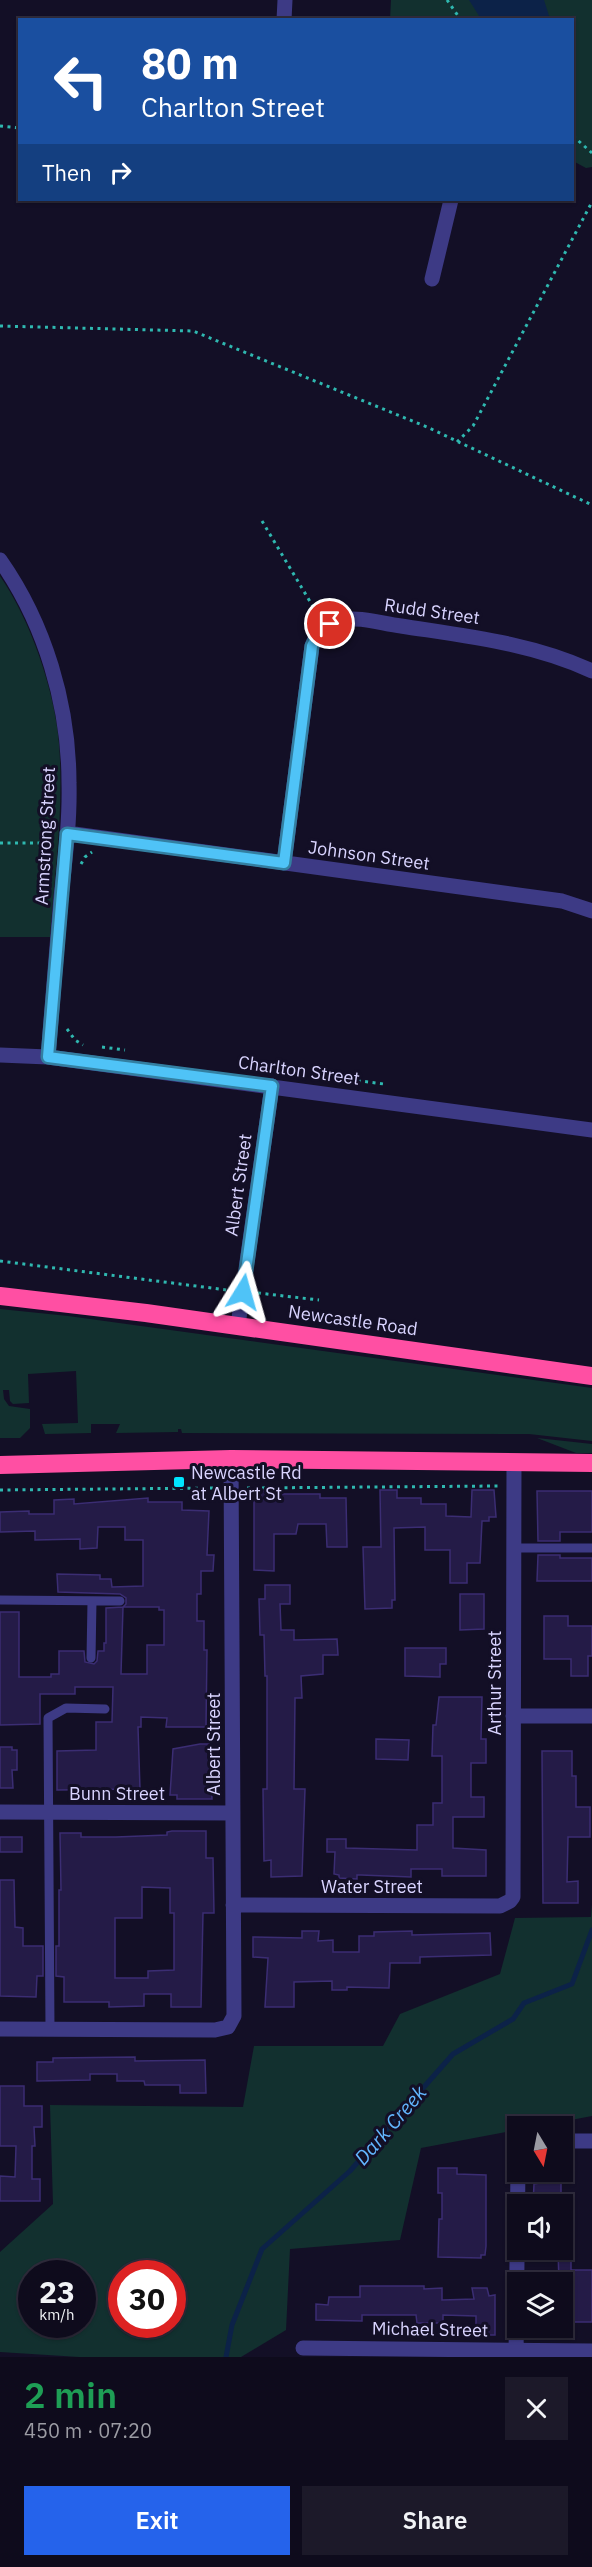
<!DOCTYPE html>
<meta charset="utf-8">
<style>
body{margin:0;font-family:"IBM Plex Sans",sans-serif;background:#1c1929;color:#f1f3f6;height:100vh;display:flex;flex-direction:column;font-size:22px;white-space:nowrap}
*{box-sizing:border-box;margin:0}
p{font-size:20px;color:#9b9ba3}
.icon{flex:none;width:33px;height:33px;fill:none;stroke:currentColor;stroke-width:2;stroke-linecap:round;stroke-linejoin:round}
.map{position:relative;height:2357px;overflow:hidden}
.side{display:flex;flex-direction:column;background:#0e0b1c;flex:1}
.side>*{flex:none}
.top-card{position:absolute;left:18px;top:18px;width:556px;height:183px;border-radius:0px;box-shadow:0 2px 4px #0004,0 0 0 2px #2e2b3b;background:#1a4fa0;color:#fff;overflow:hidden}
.needle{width:39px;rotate:170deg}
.fabs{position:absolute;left:507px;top:2116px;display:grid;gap:12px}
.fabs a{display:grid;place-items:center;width:66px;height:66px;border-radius:0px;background:#0e0b1c;box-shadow:0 2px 4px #0004,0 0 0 2px #2e2b3b;font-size:30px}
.speed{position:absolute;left:18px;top:2260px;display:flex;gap:12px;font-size:30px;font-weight:700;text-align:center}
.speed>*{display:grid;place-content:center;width:78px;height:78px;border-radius:50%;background:#0e0b1c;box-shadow:0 2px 4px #0004,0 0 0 2px #2e2b3b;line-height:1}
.speed small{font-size:15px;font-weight:400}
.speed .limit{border:9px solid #d22;background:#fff;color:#111}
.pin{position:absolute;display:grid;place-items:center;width:51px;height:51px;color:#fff;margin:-26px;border:3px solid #fff;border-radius:50%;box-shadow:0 2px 6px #0007}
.me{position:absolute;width:66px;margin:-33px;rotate:8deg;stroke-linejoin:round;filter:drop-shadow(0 0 4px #0008)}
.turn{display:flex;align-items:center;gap:21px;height:126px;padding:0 24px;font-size:27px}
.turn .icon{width:78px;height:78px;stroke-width:2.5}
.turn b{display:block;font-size:42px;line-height:51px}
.then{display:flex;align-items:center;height:57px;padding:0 24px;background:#0003;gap:12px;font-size:22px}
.round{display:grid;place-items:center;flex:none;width:63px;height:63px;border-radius:0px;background:#1c1929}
.headline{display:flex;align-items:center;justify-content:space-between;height:102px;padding:0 24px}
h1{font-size:36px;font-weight:600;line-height:45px;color:#1e9e55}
.cta{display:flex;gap:12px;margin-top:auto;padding:12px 24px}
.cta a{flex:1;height:69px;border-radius:0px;background:#2563eb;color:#fff;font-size:24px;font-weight:600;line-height:69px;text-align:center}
.cta a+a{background:#1c1929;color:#f1f3f6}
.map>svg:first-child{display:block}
.green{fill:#12302f;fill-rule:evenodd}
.water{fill:#0c2248}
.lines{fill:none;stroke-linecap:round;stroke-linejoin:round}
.stream{stroke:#0c2248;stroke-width:5}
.building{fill:#241b47;stroke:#3b2d73;stroke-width:1.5;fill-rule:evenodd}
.path{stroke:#2fb8b0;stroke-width:3;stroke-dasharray:3 4.5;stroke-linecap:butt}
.lane{stroke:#3d3a85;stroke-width:9}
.street{stroke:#3d3a85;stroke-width:15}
.highway{stroke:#ff4fa3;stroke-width:18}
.route-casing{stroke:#337fa1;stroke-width:15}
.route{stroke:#4fc3f7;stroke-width:10}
.poi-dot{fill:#00e5ff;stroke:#130f26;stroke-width:2}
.labels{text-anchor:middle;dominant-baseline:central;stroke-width:6;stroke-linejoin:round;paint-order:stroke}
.street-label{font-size:18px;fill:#d9d4ff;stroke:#130f26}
.poi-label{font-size:18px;fill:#d9d4ff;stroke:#130f26;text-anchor:start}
.water-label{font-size:20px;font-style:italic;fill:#62b6ff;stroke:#130f26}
</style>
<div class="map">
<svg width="592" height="2357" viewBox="0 0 592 2357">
<rect width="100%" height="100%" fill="#130f26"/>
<path class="green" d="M391,0H592V167L586,168L573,161V20H390Z
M0,576C30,619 55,691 59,744C64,808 55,873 50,937H0Z
M0,1309L68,1316L592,1388V1441L529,1434L182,1433L181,1429H178V1432L116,1433L120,1424H91V1433L45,1434L42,1424L78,1423L76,1371L28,1374L29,1403L13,1404L10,1401L9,1390H3L4,1399L9,1406L30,1409V1428L20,1438H0Z
M537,1438L592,1444V1453H576Z
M592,1904V2116L534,2127H518L517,2130L421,2148L400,2240L290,2249L286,2330L241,2357H79L0,2352V2252L53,2204L50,2105L243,2107L254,2046H383L400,2014L500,1974L515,1918L591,1917ZM32,2274H82V2325H32ZM122,2274H172V2325H122Z"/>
<path class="water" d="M469,0H544L550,19H481Z"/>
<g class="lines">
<path class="stream" d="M226,2357L232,2325L262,2249L350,2171L453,2054L513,2019L524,2003L572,1984L592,1930"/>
</g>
<path class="building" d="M380,1490H397V1498H421V1504H446V1516L471,1517L472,1490H494L496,1517H489V1521H482L480,1563H467V1583H450V1550H425V1527L394,1528L395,1600H392V1608L365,1609L363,1547H381Z
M254,1491H274V1494H320V1498H346L347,1547H327L326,1524H298L296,1534H274V1571L254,1570Z
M537,1491H592V1532H560V1541H538Z
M148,1498V1502H182V1510L209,1511L207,1555H214L213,1571H201V1594H197V1621H204V1650H207L206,1727H166L167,1718L141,1717V1727H138L140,1789L57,1790V1751L96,1750V1722H112L113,1687H75V1694H40V1724L0,1725V1612H19V1677H51V1674H59V1651H84L85,1662L94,1664L97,1661L98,1651H104V1643H106V1608L123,1607L126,1604V1598L120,1594L58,1592L57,1574L100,1575V1579H111L112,1587L143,1586V1540H125V1527H98L97,1548L80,1549V1539L35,1540V1531L0,1532V1512L29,1511V1514H54V1500L74,1499V1504ZM123,1607H159V1610H164V1645H147V1674H121Z
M538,1555H560V1558H592V1581H537Z
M265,1585H290V1604H280L281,1630H294V1640L337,1639L338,1655H323V1674L301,1676L302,1698H295L294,1789H305L302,1876L271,1877V1860L264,1861L263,1789H267V1676H265L264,1635H260L259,1599H265Z
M460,1594H484V1629L460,1630Z
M544,1616H568V1626H592V1656H588V1676H571V1659H544Z
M405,1648H446V1664H440V1677L405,1676Z
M439,1697H482L481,1739H486V1763H471V1797H484V1817H453V1848L486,1850V1876H442V1869H411V1877L361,1875H357V1879L339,1878V1875L334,1874L335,1852H327V1839H346V1848L417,1850V1825H433V1803H442V1756H432L433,1725H436Z
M376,1739L409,1740L408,1760L376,1759Z
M200,1744H209L212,1799H177V1795H170L173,1749Z
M0,1747H12V1750H17V1770H12L13,1788H0Z
M542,1751H572V1776H576V1807H590V1837H568L567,1882L578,1881V1903H543Z
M172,1831H206V1858H213L214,1913H203L201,2007H171V1994H144V2006L109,2007V2002H64V1977L56,1976V1946H59V1890H61L60,1833H81V1837H116L167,1835V1832ZM142,1887L170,1888V1913H174V1970L148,1971V1978H115V1918H142Z
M0,1837H22V1852H0Z
M0,1880H14L15,1927L23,1928V1946H43V1976H37L36,1997L0,1996Z
M302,1931H319L318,1941L333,1940V1952H359V1936H374V1932L412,1931V1935L490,1933L491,1955L420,1957V1963H390L389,1988L347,1987V1990H332V1981L294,1982V2007H265L268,1958L253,1957V1937L302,1938Z
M135,2057V2061L205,2060L206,2093H180V2085H145L144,2081H117V2074H90V2080L37,2081V2062H53V2058Z
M0,2086H24V2106H42V2127H34L35,2146H32V2179H40V2201H0V2176L15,2177L16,2146H0Z
M438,2168H457V2174L486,2175V2246L485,2255H481V2258L438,2257L439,2219H442V2193H438Z
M546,2182H561V2205H533L534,2184Z
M558,2250H571V2270H592V2322H572L571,2296H562V2283H559Z
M360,2286H424V2289L442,2288V2300L474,2299L472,2288H487L489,2296L495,2295V2335H476V2316L443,2315V2323H417L416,2315H362V2321L316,2320V2304L328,2305L329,2297H360Z"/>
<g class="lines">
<path class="path" d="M447,0L461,20
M0,126L20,128
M573,136L592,153
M0,326L193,331L427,427L592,505
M457,442L473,426L592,202
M262,521L318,615
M0,843H52
M81,864L85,857L92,852
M67,1029L75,1040L83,1045
M102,1047L125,1050
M313,1075L384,1084
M0,1261L227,1290
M258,1293L319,1300
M247,1488L498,1486
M0,1490L215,1488"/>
<path class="lane" d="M515,1548H592
M0,1600L120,1601
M91,1658L92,1601
M50,2029L48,1718L66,1708L105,1709"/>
<path class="street" d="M284,20L285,0
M432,279L451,200
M0,560C45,624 69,705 69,783C70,821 65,860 61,897C57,950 52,1004 48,1057
M67,833L562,901L592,911
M284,863L312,646C317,632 327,624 342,620C359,616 383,624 401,626C465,636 532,643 592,671
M0,1055L48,1057L592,1130
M238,1325L272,1086
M513,1716H592
M0,1812L233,1813
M233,1905L500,1906L510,1901L513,1897L514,1463
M0,2029L215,2030L228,2027L234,2016L231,1459
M562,2141H592
M303,2348L592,2351
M516,2357L518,2165"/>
<path class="highway" d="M0,1296L146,1313L592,1376
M0,1465L231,1459L592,1463"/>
</g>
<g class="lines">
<defs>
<path id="route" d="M243,1292L272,1086L48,1057L67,834L284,863L312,646L317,636L330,624"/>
</defs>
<use href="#route" class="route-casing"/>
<use href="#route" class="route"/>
</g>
<rect class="poi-dot" x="173" y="1476" width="12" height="12" rx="3"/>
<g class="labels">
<g class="street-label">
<text transform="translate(432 611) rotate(8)">Rudd Street</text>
<text transform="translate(45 836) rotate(-87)">Armstrong Street</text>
<text transform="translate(369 855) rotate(8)">Johnson Street</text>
<text transform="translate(299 1070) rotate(8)">Charlton Street</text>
<text transform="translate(238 1185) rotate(-82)">Albert Street</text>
<text transform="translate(353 1320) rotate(8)">Newcastle Road</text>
<text transform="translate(494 1683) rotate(-90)">Arthur Street</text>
<text transform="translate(213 1744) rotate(-90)">Albert Street</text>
<text x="117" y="1793">Bunn Street</text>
<text x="372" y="1886">Water Street</text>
<text transform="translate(430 2329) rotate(1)">Michael Street</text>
</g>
<g class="poi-label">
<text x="191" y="1472">Newcastle Rd<tspan x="191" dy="21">at Albert St</tspan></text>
</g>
<g class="water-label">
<text transform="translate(390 2125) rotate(-49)">Dark Creek</text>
</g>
</g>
</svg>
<div class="fabs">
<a><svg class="needle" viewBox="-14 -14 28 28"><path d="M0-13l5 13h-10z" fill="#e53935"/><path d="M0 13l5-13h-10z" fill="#9b9ba3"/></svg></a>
<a><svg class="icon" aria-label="sound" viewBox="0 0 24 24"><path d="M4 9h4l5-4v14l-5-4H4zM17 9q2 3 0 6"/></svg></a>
<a><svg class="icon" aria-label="layers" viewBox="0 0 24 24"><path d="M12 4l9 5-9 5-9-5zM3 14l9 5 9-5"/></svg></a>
</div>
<div class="speed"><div>23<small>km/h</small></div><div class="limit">30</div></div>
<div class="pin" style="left:330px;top:624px;background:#d93025"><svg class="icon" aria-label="arrive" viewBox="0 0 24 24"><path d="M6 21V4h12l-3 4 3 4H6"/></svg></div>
<svg class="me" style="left:243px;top:1292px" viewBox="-20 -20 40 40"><path d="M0-17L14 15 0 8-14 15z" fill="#4fc3f7" stroke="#fff" stroke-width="4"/></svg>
<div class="top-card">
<div class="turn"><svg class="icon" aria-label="left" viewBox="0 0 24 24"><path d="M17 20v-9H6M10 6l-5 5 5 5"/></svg><div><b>80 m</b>Charlton Street</div></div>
<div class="then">Then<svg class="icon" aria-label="right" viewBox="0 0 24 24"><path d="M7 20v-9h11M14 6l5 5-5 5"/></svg></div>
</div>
</div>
<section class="side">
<div class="headline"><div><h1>2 min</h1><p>450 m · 07:20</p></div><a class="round"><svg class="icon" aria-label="close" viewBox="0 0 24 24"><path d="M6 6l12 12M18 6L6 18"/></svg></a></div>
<div class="cta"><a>Exit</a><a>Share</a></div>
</section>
